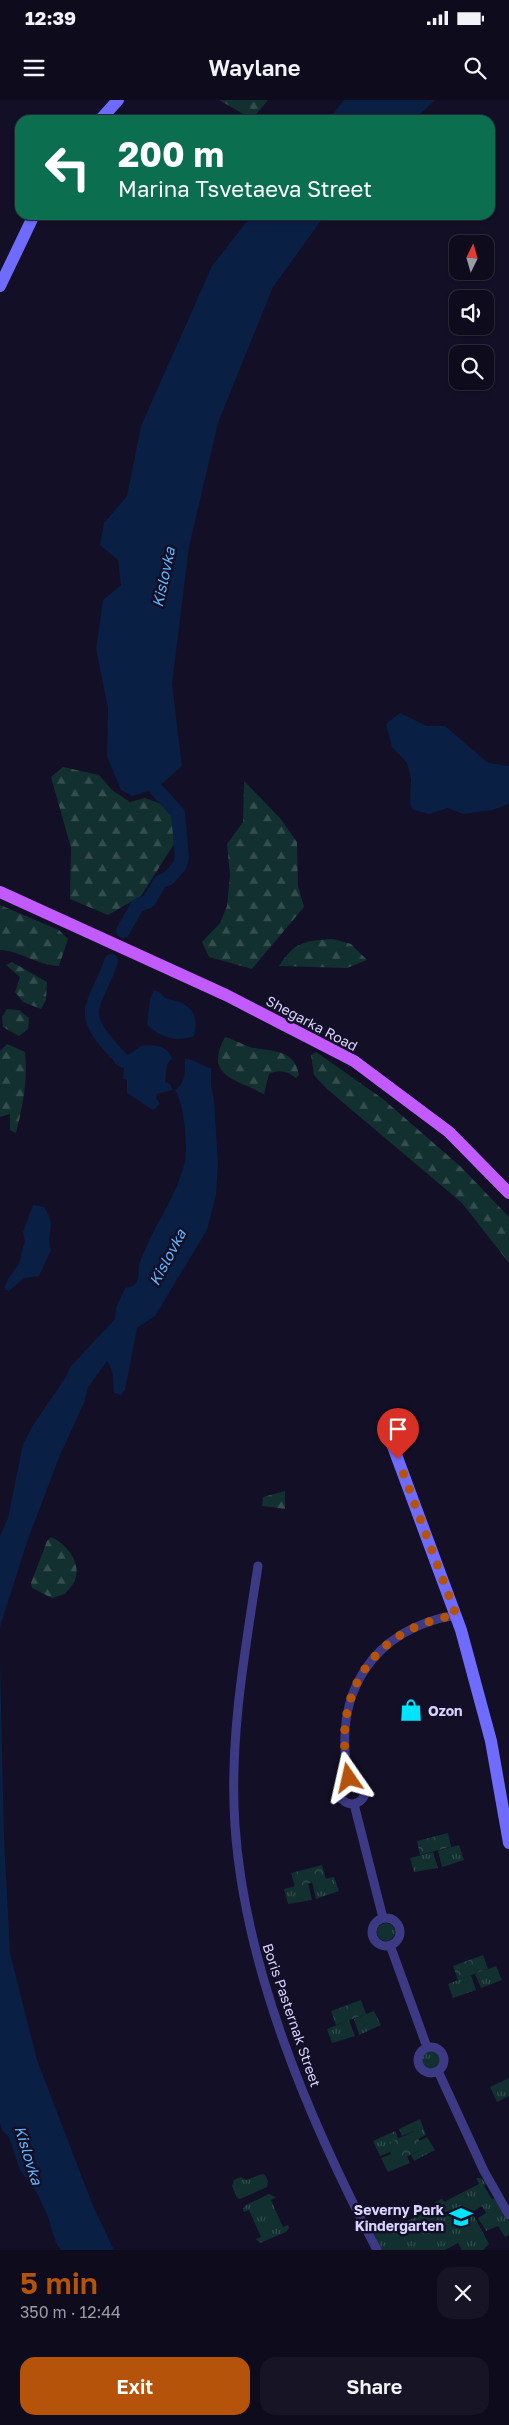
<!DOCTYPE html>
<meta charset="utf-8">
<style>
body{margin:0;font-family:"Golos Text",sans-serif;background:#171425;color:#f1f3f6;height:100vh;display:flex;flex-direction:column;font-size:19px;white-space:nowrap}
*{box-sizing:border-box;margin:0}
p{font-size:16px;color:#9b9ba3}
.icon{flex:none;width:28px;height:28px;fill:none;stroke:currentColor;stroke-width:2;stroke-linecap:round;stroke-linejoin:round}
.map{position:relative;height:2150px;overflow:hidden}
.panel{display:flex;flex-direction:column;background:#0e0b1c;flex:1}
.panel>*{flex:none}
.guide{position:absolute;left:15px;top:15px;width:480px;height:105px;border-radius:15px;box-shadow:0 1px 4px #0004,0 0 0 1px #2e2b3b;background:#0b6e4f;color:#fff;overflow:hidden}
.needle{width:32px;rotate:5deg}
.tools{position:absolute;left:449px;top:135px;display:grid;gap:10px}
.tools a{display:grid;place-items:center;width:45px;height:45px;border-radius:10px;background:#0e0b1c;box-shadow:0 1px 4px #0004,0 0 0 1px #2e2b3b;font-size:25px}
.pin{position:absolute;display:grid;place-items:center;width:42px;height:42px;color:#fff;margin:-51px -21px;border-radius:50% 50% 50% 0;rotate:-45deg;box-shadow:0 0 5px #0007}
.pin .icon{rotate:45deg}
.me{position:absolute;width:55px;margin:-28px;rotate:349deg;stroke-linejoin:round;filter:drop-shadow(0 0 4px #0008)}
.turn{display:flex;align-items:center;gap:18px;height:105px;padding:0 20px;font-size:22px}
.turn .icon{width:65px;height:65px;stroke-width:2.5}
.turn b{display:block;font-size:35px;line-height:42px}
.round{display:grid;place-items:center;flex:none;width:52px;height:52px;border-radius:15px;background:#171425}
.head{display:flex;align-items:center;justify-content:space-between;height:85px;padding:0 20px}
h1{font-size:30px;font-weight:600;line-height:38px;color:#b45309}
.cta{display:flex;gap:10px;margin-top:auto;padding:10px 20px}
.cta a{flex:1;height:58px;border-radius:15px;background:#b45309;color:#fff;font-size:20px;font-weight:600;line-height:58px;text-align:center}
.cta a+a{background:#171425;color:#f1f3f6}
.status{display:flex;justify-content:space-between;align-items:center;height:35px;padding:0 25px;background:#0e0b1c;direction:ltr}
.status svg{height:14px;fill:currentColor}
header{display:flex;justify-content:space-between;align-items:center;height:65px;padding:0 20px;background:#0e0b1c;font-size:22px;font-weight:600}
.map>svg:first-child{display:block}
.grass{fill:url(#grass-tufts)}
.forest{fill:url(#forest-firs)}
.park{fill:url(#park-crowns)}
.water{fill:#0a1f44}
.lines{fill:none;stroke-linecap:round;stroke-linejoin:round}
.river{stroke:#0a1f44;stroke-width:14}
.street{stroke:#3d3a85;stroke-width:9}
.secondary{stroke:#6f6bff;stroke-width:12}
.primary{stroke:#c25bff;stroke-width:12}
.route{stroke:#b45309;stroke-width:9;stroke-dasharray:0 16.2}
.labels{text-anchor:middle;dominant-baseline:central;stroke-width:5;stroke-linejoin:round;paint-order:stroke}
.street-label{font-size:14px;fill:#d9d4ff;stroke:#130f26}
.poi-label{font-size:14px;font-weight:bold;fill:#d9d4ff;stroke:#130f26;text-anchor:start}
.water-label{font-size:15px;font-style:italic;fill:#62b6ff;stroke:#130f26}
</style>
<div class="status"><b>12:39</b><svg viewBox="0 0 49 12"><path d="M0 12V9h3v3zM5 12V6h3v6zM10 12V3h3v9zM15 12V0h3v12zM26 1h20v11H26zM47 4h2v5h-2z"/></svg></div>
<header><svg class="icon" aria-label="menu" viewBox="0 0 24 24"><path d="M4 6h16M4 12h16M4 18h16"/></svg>Waylane<svg class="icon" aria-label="search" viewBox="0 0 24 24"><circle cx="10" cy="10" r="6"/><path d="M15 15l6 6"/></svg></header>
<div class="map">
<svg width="509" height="2150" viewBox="0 0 509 2150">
<defs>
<pattern id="grass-tufts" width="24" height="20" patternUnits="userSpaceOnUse" patternTransform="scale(1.25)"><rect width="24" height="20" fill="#12302f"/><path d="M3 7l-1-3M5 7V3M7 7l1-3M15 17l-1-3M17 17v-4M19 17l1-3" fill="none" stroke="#344d4e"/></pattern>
<pattern id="forest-firs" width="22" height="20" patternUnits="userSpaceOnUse" patternTransform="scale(1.25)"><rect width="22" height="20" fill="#12302f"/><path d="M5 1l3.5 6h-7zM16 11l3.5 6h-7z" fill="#344d4e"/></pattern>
<pattern id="park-crowns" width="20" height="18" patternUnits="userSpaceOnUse" patternTransform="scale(1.25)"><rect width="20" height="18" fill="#12302f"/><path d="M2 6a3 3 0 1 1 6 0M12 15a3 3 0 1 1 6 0" fill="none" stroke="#344d4e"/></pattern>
</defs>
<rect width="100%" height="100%" fill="#130f26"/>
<path class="grass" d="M459,1745L464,1760L442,1767L438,1751Z
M433,1752L438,1768L414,1772L410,1758Z
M334,1777L339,1791L316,1799L312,1782Z
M308,1783L312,1800L288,1804L284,1789Z
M377 1832a9 9 0 1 1 18 0a9 9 0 1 1-18 0Z
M496,1866L502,1880L481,1888L475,1874Z
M471,1875L476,1890L453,1898L448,1884Z
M374,1911L381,1925L359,1935L354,1919Z
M349,1920L355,1936L332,1943L327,1929Z
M422 1960a9 9 0 1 1 18 0a9 9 0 1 1-18 0Z
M509,1978V1996L497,2002L490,1987Z
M420,2019L426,2035L418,2039L414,2031L402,2036L399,2029Z
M395,2031L398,2038L390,2052L380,2056L373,2041Z
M427,2037L435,2050L414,2061L411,2055L423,2049L419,2041Z
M391,2054L395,2062L407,2056L410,2063L388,2072L381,2058Z
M262,2074L265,2075L268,2081L267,2087L240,2099L237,2098L232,2086L234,2080L241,2077L246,2080Z
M476,2078H481L486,2084L484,2086L492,2099L495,2098L509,2122V2135L505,2137L498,2126L486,2131L478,2118L486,2113L482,2106L472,2112L489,2144L483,2150H462L458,2143L445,2150H381L374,2134L375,2131L383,2127L386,2132L423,2113L422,2109L429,2106L433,2113L439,2110L435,2102L442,2099L444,2102L479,2084Z
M269,2094L276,2097L271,2100L283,2127L288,2125L289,2128L286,2132L260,2143L256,2139L261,2137L249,2110L244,2112L243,2109L246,2105Z"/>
<path class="forest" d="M219,0H268L252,19Z
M63,667L99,675L112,690L130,702L145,698L173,708L174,744L141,796L108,815L70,799L71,748L51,677Z
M244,681L280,718L297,742L298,786L304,807L252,869L209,857L202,842L220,823L227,806L230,775L227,744L243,722Z
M0,805L59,830L68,839L59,866C36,865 21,851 0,850Z
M333,839L351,844L367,860L347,868L279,866C295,841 305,841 333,839Z
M12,862L47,882L46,900L41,909L23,902L15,892L20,877L6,865Z
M7,909L19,910L29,918L28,929L19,936L3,927L2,917Z
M225,937C233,939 239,943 247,946C265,953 294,945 299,975L296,978C288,971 279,969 269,974L264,994C257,992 254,988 247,986C220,975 210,965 225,937Z
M7,944L25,952C28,980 23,1005 16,1033L10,1030V1014L0,1017V951Z
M316,952L383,999L461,1067L509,1117V1163L462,1103L327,989L314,975L311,955Z
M285,1391V1409L262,1406L263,1397Z
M51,1437C65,1443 80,1460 76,1477C75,1483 68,1490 65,1494L52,1498L32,1488L31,1483L47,1441Z"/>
<path class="park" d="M448,1733L451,1747L420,1755L417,1741Z
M322,1765L326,1779L295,1787L291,1773Z
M483,1855L488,1869L458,1880L453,1866Z
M361,1900L366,1914L336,1925L331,1911Z
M415,2031L423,2049L395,2062L386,2044Z"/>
<path class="water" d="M344,0H435L414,20H328Z
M252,115H325L273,187L218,323L189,447L172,584L182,666L156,689L132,696L121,690L107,656L108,608L96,549L103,500L121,485L118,460L100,445L104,423L127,396L141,326L212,166Z
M400,613L427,626H445L488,663L509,666V704L492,710L463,714L448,708L429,714L413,710L410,703L411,679L407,663L392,647L386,624Z
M154,890L159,892L167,899C190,902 200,914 194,936C176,943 161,937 147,925L150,899Z
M147,945C158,946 167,946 172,958C164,966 167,971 165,982L170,984L173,990L157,994L156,998L160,1004L153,1010L127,993V980L123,979L124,967L115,964L112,948H118L128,955L141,946Z
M185,959C194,958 201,966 211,968V985L214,1000L218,1063L216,1095L207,1130L155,1216L137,1228L125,1290L121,1295L114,1293C113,1275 114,1262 97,1253L84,1303L60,1355L27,1442L0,1527V1436L8,1418L23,1344L33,1325L64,1280L71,1266L115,1219L116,1208L125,1188C130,1187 135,1186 137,1181C140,1175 137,1168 140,1162C152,1128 177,1097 185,1061C188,1045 184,1003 175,990C186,983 185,972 185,959Z
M33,1105L44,1107C58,1127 45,1134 51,1150L39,1176L24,1178L9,1191L5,1190C5,1179 13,1174 18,1165C22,1159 21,1150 25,1142L23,1132Z
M0,1558L4,1738L10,1853L37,1960L93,2106L114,2150H61L56,2143L48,2117L38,2095L20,2070L9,2037L2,2030L0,2023Z"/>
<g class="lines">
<path class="river" d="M123,831L137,806L149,801L160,782L169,778L180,765L182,757L178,713L156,689L150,681L149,672
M111,861C107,876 98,889 93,905C86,925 111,947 123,961
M83,1282L113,1241"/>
<path class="street" d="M258,1466C245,1551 229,1639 235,1726C245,1870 310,2022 377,2150
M339 1691a13 13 0 1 1 26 0a13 13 0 1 1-26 0Z
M349,1678C331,1595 372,1529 456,1515
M354,1704L383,1818
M372 1832a14 14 0 1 1 28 0a14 14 0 1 1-28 0Z
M390,1845L427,1947
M418 1960a13 13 0 1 1 26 0a13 13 0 1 1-26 0Z
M438,1971L484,2071L509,2115"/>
<path class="secondary" d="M100,20L118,0
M0,186L34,115
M391,1341L461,1530L491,1641L509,1743"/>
<path class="primary" d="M0,792L226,895L354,961L449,1032L509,1093"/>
</g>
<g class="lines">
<path class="route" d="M349,1678C330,1595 372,1529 456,1515L398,1359"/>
</g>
<defs>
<symbol id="shop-bare" viewBox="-9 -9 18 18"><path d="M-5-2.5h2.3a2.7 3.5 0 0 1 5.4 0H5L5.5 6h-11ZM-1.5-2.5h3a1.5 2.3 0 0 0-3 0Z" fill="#00e5ff" stroke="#130f26" stroke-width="2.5" paint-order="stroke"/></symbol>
<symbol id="school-bare" viewBox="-9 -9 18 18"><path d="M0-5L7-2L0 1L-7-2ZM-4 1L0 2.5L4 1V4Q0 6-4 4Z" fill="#00e5ff" stroke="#130f26" stroke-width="2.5" paint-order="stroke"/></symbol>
</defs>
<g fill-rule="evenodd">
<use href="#shop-bare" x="395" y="1594" width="32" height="32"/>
<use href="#school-bare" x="445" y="2101" width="32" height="32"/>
</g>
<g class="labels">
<g class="street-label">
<text transform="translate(312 923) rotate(28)">Shegarka Road</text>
<text transform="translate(292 1915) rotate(71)">Boris Pasternak Street</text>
</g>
<g class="poi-label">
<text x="428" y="1610">Ozon</text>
<text x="444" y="2109" text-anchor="end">Severny Park<tspan x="444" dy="16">Kindergarten</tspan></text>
</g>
<g class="water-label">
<text transform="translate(163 477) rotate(-78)">Kislovka</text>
<text transform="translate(167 1157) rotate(-62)">Kislovka</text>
<text transform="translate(29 2055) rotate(73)">Kislovka</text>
</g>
</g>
</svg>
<div class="tools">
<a><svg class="needle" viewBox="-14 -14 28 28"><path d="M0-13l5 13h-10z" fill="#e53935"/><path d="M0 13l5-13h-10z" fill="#9b9ba3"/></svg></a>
<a><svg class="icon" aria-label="sound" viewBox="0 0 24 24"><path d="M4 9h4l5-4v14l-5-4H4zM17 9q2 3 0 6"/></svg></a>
<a><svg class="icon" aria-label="search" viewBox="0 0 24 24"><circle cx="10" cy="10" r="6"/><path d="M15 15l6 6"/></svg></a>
</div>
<div class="pin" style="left:398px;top:1359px;background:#d93025"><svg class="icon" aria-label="arrive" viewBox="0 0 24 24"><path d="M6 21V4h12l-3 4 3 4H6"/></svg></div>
<svg class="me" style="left:349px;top:1678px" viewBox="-20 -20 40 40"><path d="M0-17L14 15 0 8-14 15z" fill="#b45309" stroke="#fff" stroke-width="4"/></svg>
<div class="guide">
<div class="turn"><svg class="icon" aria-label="left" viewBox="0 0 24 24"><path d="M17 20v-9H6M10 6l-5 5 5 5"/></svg><div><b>200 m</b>Marina Tsvetaeva Street</div></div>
</div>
</div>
<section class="panel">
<div class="head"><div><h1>5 min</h1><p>350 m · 12:44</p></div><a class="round"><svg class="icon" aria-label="close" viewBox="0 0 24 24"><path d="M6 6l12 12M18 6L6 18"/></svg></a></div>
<div class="cta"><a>Exit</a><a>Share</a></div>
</section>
